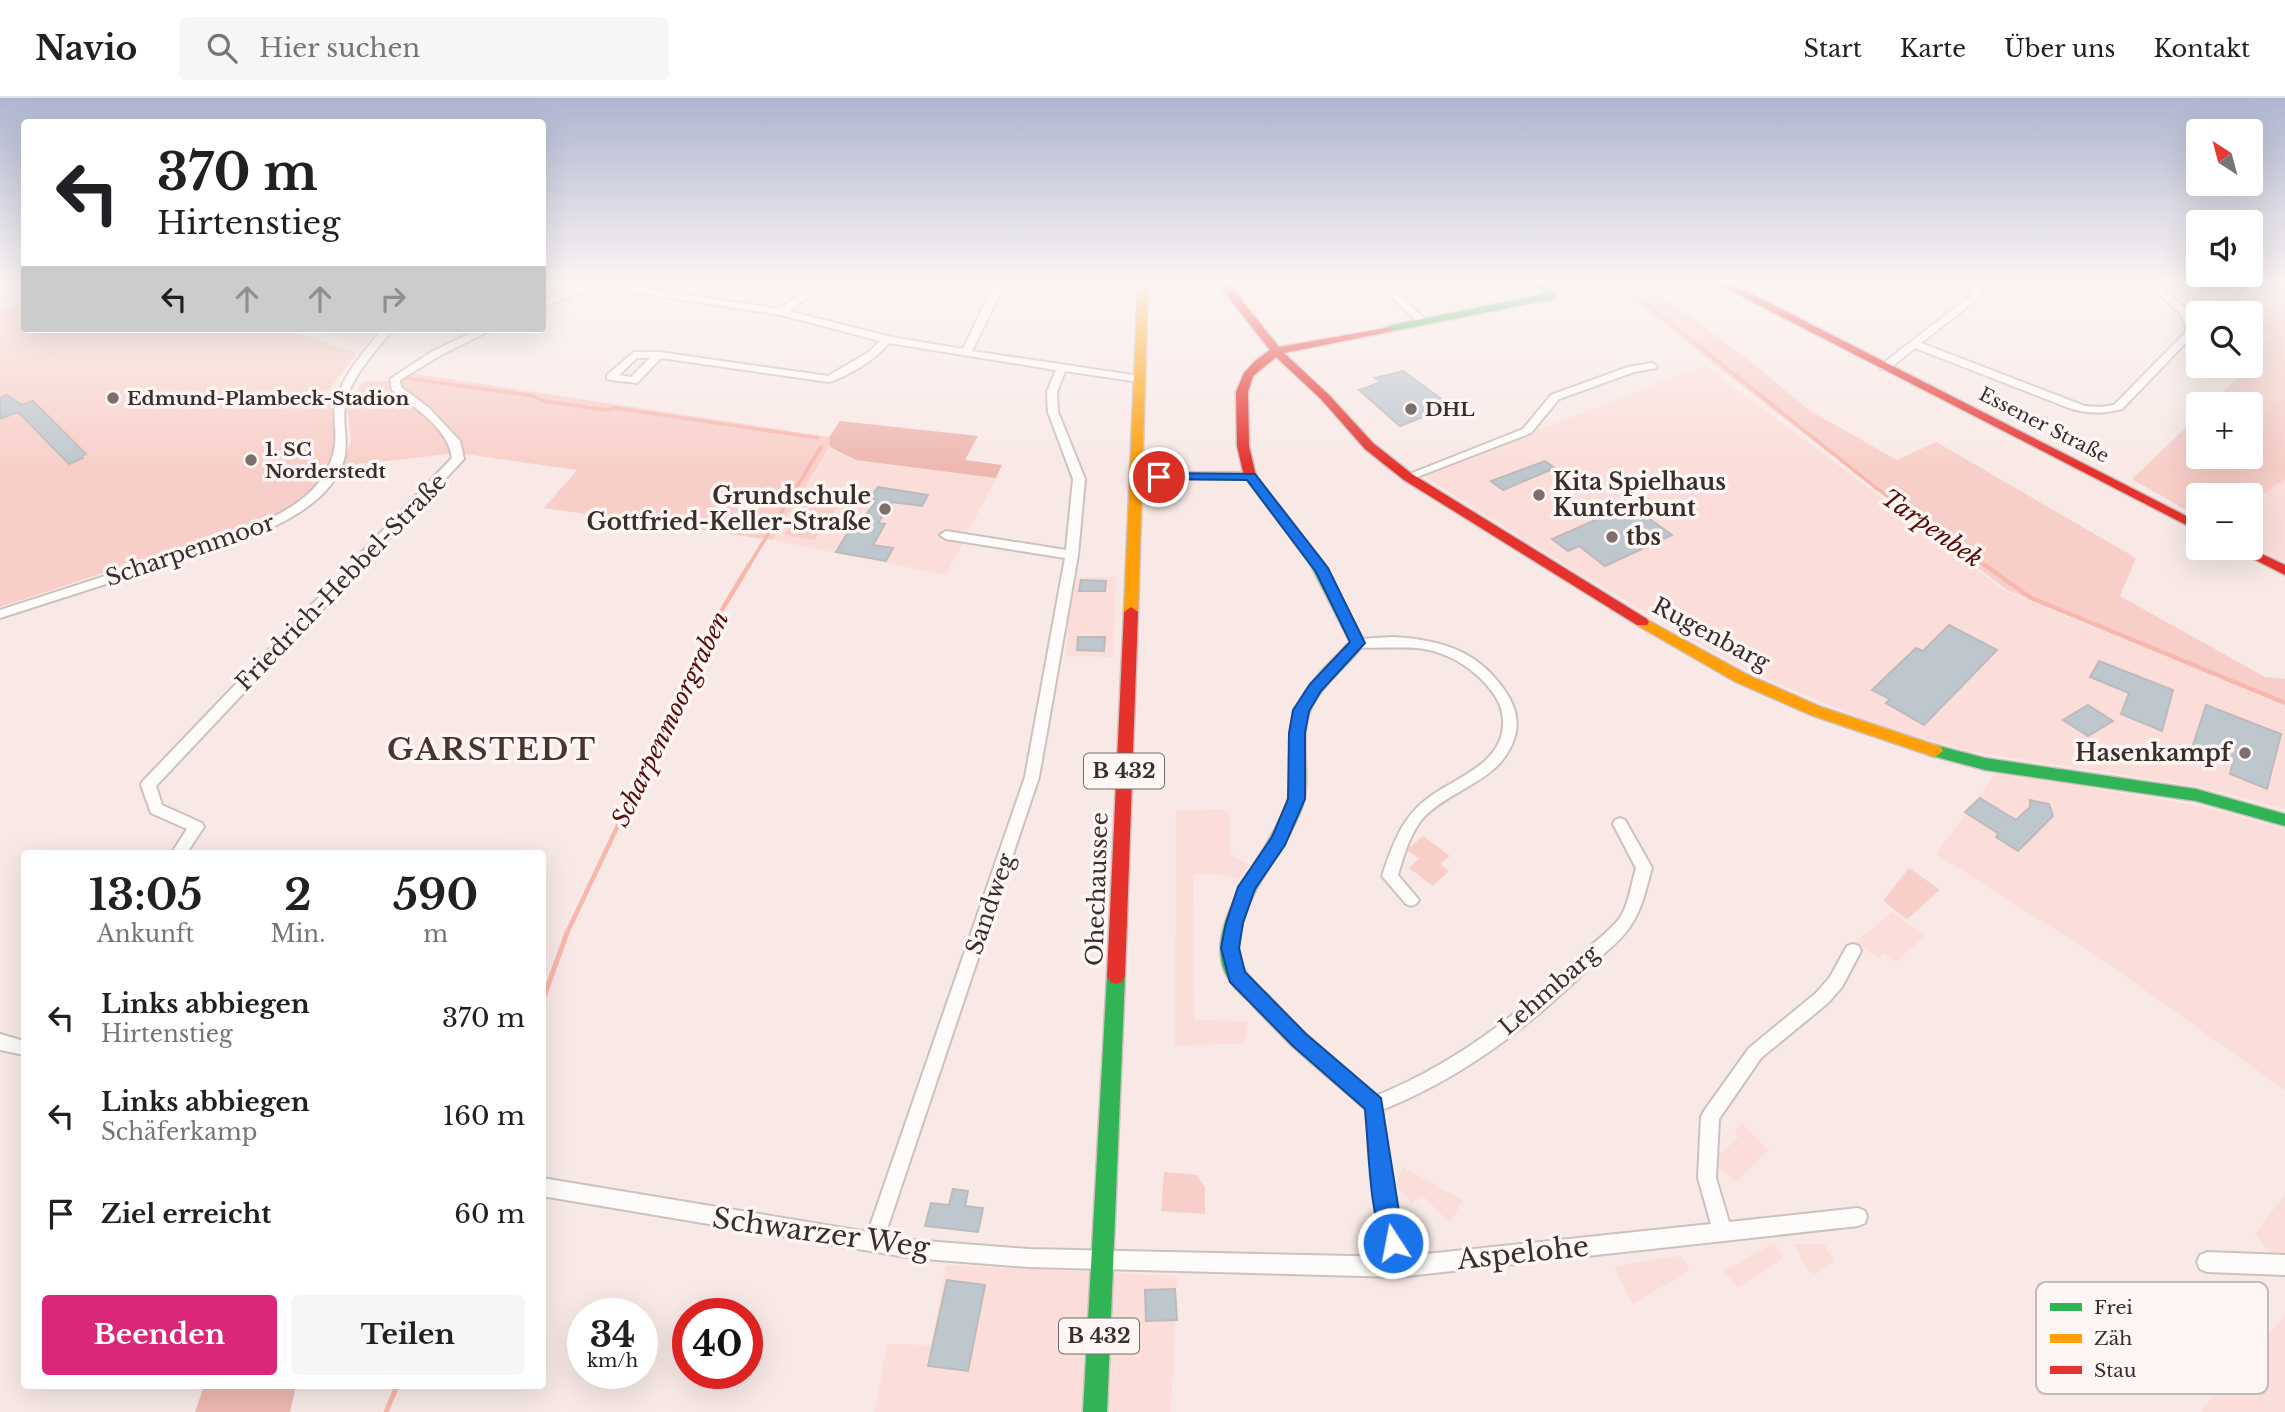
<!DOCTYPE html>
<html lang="de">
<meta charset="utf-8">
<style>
body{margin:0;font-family:"Libre Baskerville",serif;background:#f6f6f6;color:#202124;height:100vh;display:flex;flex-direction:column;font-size:26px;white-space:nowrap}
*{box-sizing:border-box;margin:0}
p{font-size:23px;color:#757577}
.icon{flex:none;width:38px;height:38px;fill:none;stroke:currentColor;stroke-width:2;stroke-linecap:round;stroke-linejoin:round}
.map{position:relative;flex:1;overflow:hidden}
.panel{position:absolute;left:21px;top:752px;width:525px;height:539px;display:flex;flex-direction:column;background:#fff;border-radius:7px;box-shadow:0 7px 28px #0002}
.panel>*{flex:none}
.top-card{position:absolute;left:21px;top:21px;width:525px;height:214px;border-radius:7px;box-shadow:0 7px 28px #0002;background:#fff;color:#202124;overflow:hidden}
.needle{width:46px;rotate:324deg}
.fabs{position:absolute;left:2186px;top:21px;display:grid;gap:14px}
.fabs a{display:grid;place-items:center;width:77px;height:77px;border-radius:7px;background:#fff;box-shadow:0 7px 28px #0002;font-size:35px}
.speed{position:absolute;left:567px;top:1200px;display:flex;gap:14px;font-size:35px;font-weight:700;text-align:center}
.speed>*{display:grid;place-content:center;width:91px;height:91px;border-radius:50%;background:#fff;box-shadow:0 7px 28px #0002;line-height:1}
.speed small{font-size:18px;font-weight:400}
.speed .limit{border:10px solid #d22;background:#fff;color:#111}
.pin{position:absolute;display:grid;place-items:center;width:60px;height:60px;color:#fff;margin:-30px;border:4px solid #fff;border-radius:50%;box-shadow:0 2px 7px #0007}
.me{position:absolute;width:77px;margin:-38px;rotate:349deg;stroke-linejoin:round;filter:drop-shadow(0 0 5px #0008)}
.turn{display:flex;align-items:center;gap:24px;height:147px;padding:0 21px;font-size:32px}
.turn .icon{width:91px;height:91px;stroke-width:2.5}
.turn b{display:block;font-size:49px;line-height:60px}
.lanes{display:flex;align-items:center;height:66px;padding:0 21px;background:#0003;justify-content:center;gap:35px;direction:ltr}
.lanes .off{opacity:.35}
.eta{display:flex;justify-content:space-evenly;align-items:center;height:119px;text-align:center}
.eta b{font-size:42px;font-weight:700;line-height:49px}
.primary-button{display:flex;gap:14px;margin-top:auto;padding:14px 21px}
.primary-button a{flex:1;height:80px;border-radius:7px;background:#db2777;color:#fff;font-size:28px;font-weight:700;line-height:80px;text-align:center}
.primary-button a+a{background:#f6f6f6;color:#202124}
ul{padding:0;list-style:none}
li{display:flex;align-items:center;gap:21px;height:98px;padding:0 21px}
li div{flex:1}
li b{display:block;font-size:26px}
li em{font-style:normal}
header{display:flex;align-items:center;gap:42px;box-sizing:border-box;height:98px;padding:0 35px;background:#fff;border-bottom:2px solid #e0e0e0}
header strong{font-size:33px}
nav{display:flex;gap:38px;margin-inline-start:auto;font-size:24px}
.search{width:490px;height:63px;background:#f6f6f6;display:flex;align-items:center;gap:18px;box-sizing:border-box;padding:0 24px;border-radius:7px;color:#757577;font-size:26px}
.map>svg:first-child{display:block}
.built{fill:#fbded9}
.green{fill:#f8cfc8}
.forest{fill:#eeb8b0}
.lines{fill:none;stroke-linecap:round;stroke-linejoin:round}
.stream-far2{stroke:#f8b7ad;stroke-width:3.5}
.stream-far1{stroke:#f8b7ad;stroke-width:4.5}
.stream{stroke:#f8b7ad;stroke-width:5}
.building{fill:#bec7ce;stroke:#bcbabc;stroke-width:2}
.street-casing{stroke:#cdc1be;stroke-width:4}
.fast-casing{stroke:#cdc1be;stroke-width:3}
.slow-casing{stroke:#cdc1be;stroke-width:3}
.jam-casing{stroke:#cdc1be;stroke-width:3}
.street{fill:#fefcfb;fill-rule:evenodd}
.fast{fill:#30b455;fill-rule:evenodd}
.slow{fill:#ff9f0a;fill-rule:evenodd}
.jam{fill:#e5322d;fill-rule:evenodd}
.route{fill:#1a73e8;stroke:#114b97;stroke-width:2}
.poi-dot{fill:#7c6f6d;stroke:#fdf6f5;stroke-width:2.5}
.labels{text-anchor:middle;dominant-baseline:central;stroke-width:7;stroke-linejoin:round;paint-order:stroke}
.far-poi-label{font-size:19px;font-weight:bold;fill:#3a2e2c;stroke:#fdf6f5;text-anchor:start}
.far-street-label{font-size:19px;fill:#3a2e2c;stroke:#fdf6f5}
.shield{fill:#fdf6f5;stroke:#746a68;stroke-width:2}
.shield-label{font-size:21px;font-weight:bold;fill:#3a2e2c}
.poi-label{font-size:23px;font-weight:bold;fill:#3a2e2c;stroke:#fdf6f5;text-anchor:start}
.street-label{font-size:23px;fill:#3a2e2c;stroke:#fdf6f5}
.water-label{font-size:24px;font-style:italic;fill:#580c07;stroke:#fdf6f5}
.near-street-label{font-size:28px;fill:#3a2e2c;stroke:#fdf6f5}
.district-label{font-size:30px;font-weight:bold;letter-spacing:2px;fill:#4b322e;stroke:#fdf6f5}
.key{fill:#fdf6f5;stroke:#c2bab9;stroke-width:2}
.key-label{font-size:19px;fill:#3a2e2c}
</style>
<header>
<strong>Navio</strong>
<div class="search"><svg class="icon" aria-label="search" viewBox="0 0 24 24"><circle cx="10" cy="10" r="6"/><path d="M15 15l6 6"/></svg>Hier suchen</div>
<nav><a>Start</a><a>Karte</a><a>Über uns</a><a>Kontakt</a></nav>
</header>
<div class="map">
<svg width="2285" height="1314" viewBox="0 0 2285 1314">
<rect width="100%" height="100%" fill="#f8e9e6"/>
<path class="built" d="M318,231H377L362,249L316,232Z
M1705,267L2005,493L2285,607V711L2203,689L1974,654L1887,631L1753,575L1692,542L1567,468L1422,377Z
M830,349L856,362L996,380L946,477L772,442Z
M2285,381V464L2251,447L2250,405Z
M1071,479H1116L1113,559L1066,558Z
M1996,675L2201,708L2285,731V992L2100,860L1936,756Z
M1222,711L1230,715V756L1250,767L1239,781L1216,776H1193L1194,922L1248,923L1247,935L1242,946L1175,947L1176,713Z
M1892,814L1925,838L1896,864L1884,855L1878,860L1856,844Z
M1742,1025L1769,1052L1736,1084L1715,1066L1714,1052L1723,1054L1739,1038L1734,1033Z
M1402,1069L1463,1102L1450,1125L1422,1097L1412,1106L1397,1088Z
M2285,1096V1175L2255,1136Z
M1774,1145L1783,1161L1738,1190L1724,1173Z
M1794,1146H1824L1835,1164L1815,1176L1806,1171Z
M1681,1158L1690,1172L1633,1206L1614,1168Z
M946,1167L1177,1178L1171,1314H875L887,1246L931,1247Z
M2285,1217V1314H2200Z"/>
<path class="green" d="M1614,185H1644L1749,262L1809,312L1897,362L1936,344L2136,460L2120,498L2265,579L2285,581V605L2007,492L1710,263Z
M2277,189L2285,192V381L2251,405L2250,397H2198V419L2132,381L2198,318V359H2250V306H2210L2253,266L2267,239L2251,230L2250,215H2221L2214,212Z
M24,203V231H282L357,255L321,303L335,305L338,347L328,378L279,421L197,444L0,509V214Z
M410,275L829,339L830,348L772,442L544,410L577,372L458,355L341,368L351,344L347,307L363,284L398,282Z
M812,397L842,402L815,442L784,437Z
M1423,738L1450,758L1440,766L1449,773L1433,788L1409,770L1419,761L1407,752Z
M1909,770L1940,792L1907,821L1883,803Z
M1164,1074L1197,1077L1205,1089V1116L1161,1113Z"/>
<path class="forest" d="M840,323L978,338L965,362L1002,367L996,380L856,362L830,349L829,339Z
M204,1288H296L290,1314H195Z"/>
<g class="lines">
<path class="stream-far2" d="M1620,185L1875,389L1987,469
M405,280L534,298L543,303L606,312L615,310L818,340
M748,469L821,349"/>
<path class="stream-far1" d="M1985,467L2031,500L2285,605
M566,837L714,525L749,467"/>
<path class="stream" d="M542,904L567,835
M386,1314L397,1288"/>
</g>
<path class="building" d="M1403,273L1451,308L1400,328L1359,292L1381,284L1375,280Z
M7,297L22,307L33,303L86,356L82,358L83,360L69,366L18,314L0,321V300Z
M1545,363L1555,370L1503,392L1491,383Z
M878,389L928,397L922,408L892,404L878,425L885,426L873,447L893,450L886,463L836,454L848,434L826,430L834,418L862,422L877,402L870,400Z
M1630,407L1672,437L1605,468L1579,448L1568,453L1552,441Z
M1081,482L1106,483L1105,493H1079Z
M1949,527L1997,552L1924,627L1886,605L1890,601L1872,592L1916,550L1923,553Z
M1078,539H1105L1104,553L1077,552Z
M2099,563L2173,592L2162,633L2121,616L2129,595L2090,579Z
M2088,607L2113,623L2088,638L2063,622Z
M2206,607L2281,636L2267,691L2230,676L2233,664L2193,647Z
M1980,700L2016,722L2030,709V702L2049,706L2053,718L2018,753L1996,739L1999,736L1965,714Z
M953,1091L968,1093L965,1108L983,1110L978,1134L925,1128L931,1105L949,1107Z
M947,1182L985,1187L968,1273L928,1268Z
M1175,1191L1177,1222L1146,1223L1145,1192Z"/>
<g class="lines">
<defs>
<path id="street" d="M586,185H611L779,211L816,185H826L789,213L891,239L963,251L995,185H1005L972,253L1139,278L1144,281L1139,284L1065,273L1057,294L1058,314L1085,381L1078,457L1039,679L885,1137L912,1142L1029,1151L1398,1159L1711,1126L1698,1080L1701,1019L1704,1013L1749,950L1816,895L1830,879L1847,848L1853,846L1859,848L1861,853L1842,889L1828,905L1761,960L1719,1021L1716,1080L1729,1124L1858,1110L1865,1113L1867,1119L1865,1125L1858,1128L1398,1179L1029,1169L912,1160L542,1098V1080L868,1134L1025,679L1065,460L946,441L940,437L946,433L1066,452L1073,381L1048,314L1047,294L1056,272L889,245C876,261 849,278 829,284L661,260L637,285L611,282L607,281V277L634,254H659L828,278L869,254L880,243L781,217L594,188L542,210V203ZM637,260H650L631,279L619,277Z
M1379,185H1389L1424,221V225H1418Z
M1972,185H1982L1979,200L1921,245L2085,308L2101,309L2114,307L2187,233L2181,216L2147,185H2157L2188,213L2197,233L2122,311C2103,316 2088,316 2069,310L1915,250L1889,271H1881V267L1971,197Z
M383,231H393C376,253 353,276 346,303C341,322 349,342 344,362C331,404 283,425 246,441L0,520V512L238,435C279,418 329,396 335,346C337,331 332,317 336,303C343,277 366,251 383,231Z
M480,231H493L441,257L400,282L401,289L429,310L460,343L464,361L156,688L162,707L202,725L204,729L186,756H171L187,731L151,715L141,687L143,683L452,360C449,331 415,310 392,292L390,281L433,253Z
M1652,265L1657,268L1656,270L1634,274L1559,301L1531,335L1412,381H1404L1402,379L1523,331L1551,297L1628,269Z
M1135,375H1250L1256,378L1250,381L1131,380V376Z
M1393,539C1431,541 1469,549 1495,580C1509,596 1521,615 1515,638C1502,683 1454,689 1425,718C1410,734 1404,757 1398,777L1419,802L1416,806L1411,808L1406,806L1382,778C1395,740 1404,713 1440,692C1455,683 1471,675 1485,663C1497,652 1504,638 1503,621C1502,606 1494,595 1484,584C1468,567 1447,555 1424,551C1412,548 1359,551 1355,549C1354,548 1353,546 1352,545L1358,541Z
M1620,720L1625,722L1652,770C1646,790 1642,813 1629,830C1619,845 1603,855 1591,868C1527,931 1458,983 1374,1015L1368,1013L1365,1007L1368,1001C1449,970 1517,918 1580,858C1592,845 1608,835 1619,821C1629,807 1631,786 1636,770L1613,726L1615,722Z
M0,936L24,943V957L0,952Z
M2207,1154L2285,1157V1177L2207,1174L2200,1171L2197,1164L2200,1157Z"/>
<path id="fast" d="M1531,185H1543L1557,198L1552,201L1388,234L1382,231L1388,228L1544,196Z
M1316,460L1323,464L1365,545C1349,568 1323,584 1311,611C1298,642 1312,675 1303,706C1287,756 1238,797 1239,851C1239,878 1258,881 1267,900L1265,906C1253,910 1246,901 1238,893C1184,840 1270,757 1287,705C1296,674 1282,641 1296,610C1308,584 1330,564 1350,544L1309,464Z
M1935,647L1985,660L2196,691L2285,716V728L2196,703L1985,672L1929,657L1927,653L1929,649Z
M1116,870L1122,872L1125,878L1107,1314H1083L1107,878L1110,872Z"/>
<path id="slow" d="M1138,185H1148L1138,514L1131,519L1124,514Z
M1642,519L1746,576L1821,609L1941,649L1943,653L1935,659L1929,657L1811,617L1736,584L1637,527L1635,524L1637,521Z
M1258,892L1265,894L1306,936L1381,1001L1394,1096L1409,1169L1406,1177L1398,1180L1390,1177L1387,1169L1374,1096L1365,1011L1292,948L1251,906L1249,900L1251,894Z"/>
<path id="jam" d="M1217,185H1228L1279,249L1392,229L1394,231L1388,234L1284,255L1329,297L1373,345L1412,376L1647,521L1649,524L1647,527H1637L1404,382L1365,351L1321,301L1276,259L1253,278L1248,294L1249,348L1256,378L1323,464L1321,467H1311L1244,378L1237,348L1236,294L1244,275L1255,263L1270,252Z
M1716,185H1730L2198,424V433Z
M2232,450H2249L2285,467V477Z
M1131,509L1138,514L1125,878L1122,884L1116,886L1110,884L1107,878L1124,514Z"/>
</defs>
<use href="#street" class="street-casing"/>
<use href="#fast" class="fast-casing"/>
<use href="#slow" class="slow-casing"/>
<use href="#jam" class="jam-casing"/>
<use href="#street" class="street"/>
<use href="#fast" class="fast"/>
<use href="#slow" class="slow"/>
<use href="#jam" class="jam"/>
</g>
<linearGradient id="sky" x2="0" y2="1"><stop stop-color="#aeb5d0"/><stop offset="0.5" stop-color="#fcf5f4"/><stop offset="1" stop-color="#fcf5f4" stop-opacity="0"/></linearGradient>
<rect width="2285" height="369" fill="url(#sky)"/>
<path class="route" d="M1159,375L1255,376L1328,470L1365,545L1321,593L1309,613L1305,635V701L1285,747L1255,791L1243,825L1239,850L1245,874L1306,936L1381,1000L1404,1145L1401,1152L1393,1155L1385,1152C1369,1112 1369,1054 1365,1011L1293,948L1230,884L1221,850L1226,825L1238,789L1272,739L1288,701L1289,635L1293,612L1310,586L1350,544L1316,474L1247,382L1155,381L1153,379Z"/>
<g class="poi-dot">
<circle cx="113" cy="300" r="7"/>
<circle cx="1411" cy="311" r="7"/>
<circle cx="251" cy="362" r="7"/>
<circle cx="1539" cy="397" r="7"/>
<circle cx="885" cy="411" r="7"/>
<circle cx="1612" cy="439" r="7"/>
<circle cx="2245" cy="655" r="7"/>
</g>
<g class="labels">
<g class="far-poi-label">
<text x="127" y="300">Edmund-Plambeck-Stadion</text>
<text x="1425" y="311">DHL</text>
<text x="265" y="351">1. SC<tspan x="265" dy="22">Norderstedt</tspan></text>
</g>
<g class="far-street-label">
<text transform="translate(2044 327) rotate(27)">Essener Straße</text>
</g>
<g class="shield">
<rect x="1084" y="655.5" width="80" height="35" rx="5"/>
<rect x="1059" y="1220.5" width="80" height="35" rx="5"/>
</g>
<g class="shield-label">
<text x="1124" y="673">B 432</text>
<text x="1099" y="1238">B 432</text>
</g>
<g class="poi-label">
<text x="1553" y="384">Kita Spielhaus<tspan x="1553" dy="26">Kunterbunt</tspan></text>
<text x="871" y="398" text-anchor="end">Grundschule<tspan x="871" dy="26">Gottfried-Keller-Straße</tspan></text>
<text x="1626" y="439">tbs</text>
<text x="2231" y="655" text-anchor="end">Hasenkampf</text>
</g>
<g class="street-label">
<text transform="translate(190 452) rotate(-19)">Scharpenmoor</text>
<text transform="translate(341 484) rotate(-46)">Friedrich-Hebbel-Straße</text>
<text transform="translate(1711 536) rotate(28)">Rugenbarg</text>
<text transform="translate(1097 791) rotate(-88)">Ohechaussee</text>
<text transform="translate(990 806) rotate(-71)">Sandweg</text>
<text transform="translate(1549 892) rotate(-41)">Lehmbarg</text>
</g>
<g class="water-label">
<text transform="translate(1932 430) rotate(35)">Tarpenbek</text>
<text transform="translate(670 621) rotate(-64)">Scharpenmoorgraben</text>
</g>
<g class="near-street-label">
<text transform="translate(821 1135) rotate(8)">Schwarzer Weg</text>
<text transform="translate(1523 1155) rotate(-6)">Aspelohe</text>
</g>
<g class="district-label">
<text x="492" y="651">GARSTEDT</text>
</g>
</g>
<rect x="2036" y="1184" width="232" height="112" rx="10" class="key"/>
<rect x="2050" y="1205" width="32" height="8" fill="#30b455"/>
<rect x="2050" y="1236" width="32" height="9" fill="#ff9f0a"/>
<rect x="2050" y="1268" width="32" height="8" fill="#e5322d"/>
<g class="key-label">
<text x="2094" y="1216">Frei</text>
<text x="2094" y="1247">Zäh</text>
<text x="2094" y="1279">Stau</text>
</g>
</svg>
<div class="fabs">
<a><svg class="needle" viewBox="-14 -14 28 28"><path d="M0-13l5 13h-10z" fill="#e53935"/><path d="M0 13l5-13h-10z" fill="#757577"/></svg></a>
<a><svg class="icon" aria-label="sound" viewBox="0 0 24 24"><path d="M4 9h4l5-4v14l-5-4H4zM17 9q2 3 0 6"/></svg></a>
<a><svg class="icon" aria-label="search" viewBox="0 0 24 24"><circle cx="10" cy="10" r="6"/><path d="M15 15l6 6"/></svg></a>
<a>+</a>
<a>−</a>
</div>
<div class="speed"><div>34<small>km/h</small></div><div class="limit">40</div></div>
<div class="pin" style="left:1159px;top:379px;background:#d93025"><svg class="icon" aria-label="arrive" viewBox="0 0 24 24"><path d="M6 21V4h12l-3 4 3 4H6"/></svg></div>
<svg class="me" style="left:1393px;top:1145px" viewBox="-20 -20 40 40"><circle r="17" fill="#1a73e8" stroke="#fff" stroke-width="3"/><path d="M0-11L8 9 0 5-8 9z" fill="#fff"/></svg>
<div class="top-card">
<div class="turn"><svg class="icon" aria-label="left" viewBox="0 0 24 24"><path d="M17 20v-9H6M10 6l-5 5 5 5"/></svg><div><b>370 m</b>Hirtenstieg</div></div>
<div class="lanes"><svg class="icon" aria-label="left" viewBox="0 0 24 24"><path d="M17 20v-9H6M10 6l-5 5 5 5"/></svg><svg class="icon off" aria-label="ahead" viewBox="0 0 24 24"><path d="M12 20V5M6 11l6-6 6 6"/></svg><svg class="icon off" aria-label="ahead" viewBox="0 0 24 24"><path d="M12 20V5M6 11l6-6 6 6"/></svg><svg class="icon off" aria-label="right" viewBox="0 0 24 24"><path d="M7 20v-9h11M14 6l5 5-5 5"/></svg></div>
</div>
<section class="panel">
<div class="eta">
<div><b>13:05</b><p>Ankunft</p></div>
<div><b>2</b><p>Min.</p></div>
<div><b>590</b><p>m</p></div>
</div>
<ul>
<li><svg class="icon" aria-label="left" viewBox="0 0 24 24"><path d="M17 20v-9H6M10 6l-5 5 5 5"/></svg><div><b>Links abbiegen</b><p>Hirtenstieg</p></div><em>370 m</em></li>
<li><svg class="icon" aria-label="left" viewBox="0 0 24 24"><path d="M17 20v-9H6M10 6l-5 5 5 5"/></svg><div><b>Links abbiegen</b><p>Schäferkamp</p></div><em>160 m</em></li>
<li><svg class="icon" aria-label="arrive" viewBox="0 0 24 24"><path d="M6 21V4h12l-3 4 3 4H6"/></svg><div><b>Ziel erreicht</b></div><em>60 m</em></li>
</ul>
<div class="primary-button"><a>Beenden</a><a>Teilen</a></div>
</section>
</div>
